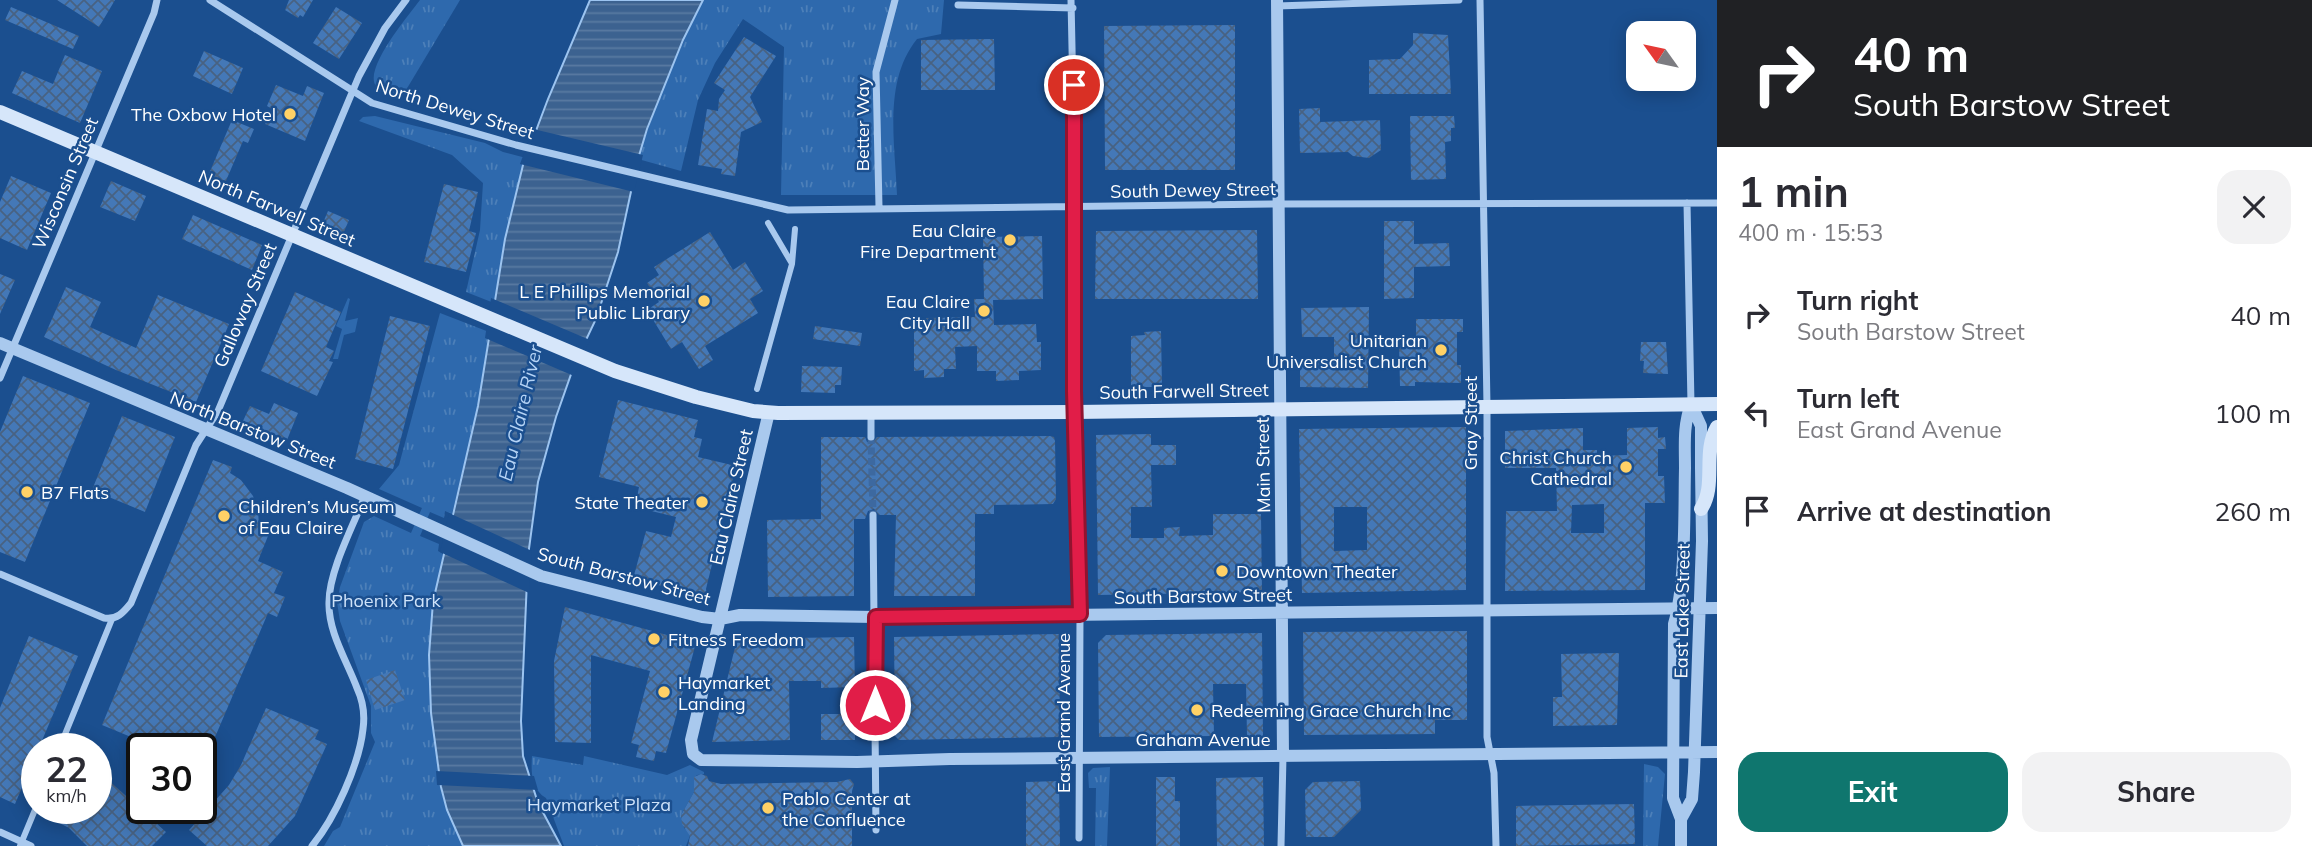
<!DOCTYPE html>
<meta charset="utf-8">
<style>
body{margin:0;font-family:Mulish,sans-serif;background:#f2f2f3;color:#2b2b33;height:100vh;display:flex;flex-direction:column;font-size:26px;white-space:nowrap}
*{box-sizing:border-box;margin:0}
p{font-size:23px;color:#7c7c81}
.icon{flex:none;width:38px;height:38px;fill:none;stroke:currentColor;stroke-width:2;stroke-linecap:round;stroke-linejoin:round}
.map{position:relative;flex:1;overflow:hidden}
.details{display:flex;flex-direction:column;background:#fff;width:595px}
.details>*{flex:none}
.guide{background:#202124;color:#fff;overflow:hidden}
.needle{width:46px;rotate:303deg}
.fabs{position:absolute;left:1626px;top:21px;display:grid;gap:14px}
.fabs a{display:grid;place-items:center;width:70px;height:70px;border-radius:14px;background:#fff;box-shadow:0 4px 18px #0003;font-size:35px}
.speed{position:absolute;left:21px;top:733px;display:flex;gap:14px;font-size:35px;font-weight:700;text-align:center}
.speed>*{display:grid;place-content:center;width:91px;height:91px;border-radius:50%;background:#fff;box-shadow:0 4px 18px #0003;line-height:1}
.speed small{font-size:18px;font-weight:400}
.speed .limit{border:4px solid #111;border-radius:10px;background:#fff;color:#111}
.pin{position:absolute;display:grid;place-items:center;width:60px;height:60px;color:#fff;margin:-30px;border:4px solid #fff;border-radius:50%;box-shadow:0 2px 7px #0007}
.me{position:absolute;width:77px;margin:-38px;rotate:0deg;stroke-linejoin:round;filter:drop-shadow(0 0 5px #0008)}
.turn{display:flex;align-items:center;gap:24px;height:147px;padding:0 21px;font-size:32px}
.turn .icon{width:91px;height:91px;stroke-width:2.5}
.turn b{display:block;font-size:49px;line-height:60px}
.round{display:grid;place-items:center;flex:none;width:74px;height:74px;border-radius:21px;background:#f2f2f3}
.headline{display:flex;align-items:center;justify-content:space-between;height:119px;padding:0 21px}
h1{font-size:42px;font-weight:700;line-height:52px}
.button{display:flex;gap:14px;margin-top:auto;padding:14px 21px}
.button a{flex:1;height:80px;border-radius:21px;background:#0f766e;color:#fff;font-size:28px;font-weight:700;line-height:80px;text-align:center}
.button a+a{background:#f2f2f3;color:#2b2b33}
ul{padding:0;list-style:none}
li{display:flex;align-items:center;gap:21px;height:98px;padding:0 21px}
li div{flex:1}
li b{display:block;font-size:26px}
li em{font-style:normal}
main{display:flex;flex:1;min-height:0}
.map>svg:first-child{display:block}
.green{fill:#2e69ad}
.park{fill:url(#park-tufts)}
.water{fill:url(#water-rules);stroke:#9cc4f0;stroke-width:2}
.pier{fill:#1b4f8f}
.building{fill:url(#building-cross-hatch);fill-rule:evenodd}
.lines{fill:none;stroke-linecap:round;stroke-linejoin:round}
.minor-tunnel{stroke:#3d69a0;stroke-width:7;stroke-dasharray:7 3.5;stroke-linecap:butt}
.pedestrian{stroke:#a9c9ee;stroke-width:6}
.minor{stroke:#a9c9ee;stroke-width:7}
.tertiary{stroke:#a9c9ee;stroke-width:12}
.secondary{stroke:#d6e6fa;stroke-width:14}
.route-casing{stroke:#92132f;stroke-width:18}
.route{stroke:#e11d48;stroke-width:12}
.poi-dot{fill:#ffd166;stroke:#1b4f8f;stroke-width:2.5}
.labels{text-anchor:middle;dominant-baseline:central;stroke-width:5;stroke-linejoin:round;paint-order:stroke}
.street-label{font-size:18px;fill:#fff;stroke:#1b4f8f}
.poi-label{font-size:18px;fill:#fff;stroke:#1b4f8f;text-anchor:end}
.park-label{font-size:18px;fill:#cfe3fa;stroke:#1b4f8f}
.water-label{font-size:19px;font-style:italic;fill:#b5d3f5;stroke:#1b4f8f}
</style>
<main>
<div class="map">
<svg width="1717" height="846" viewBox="0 0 1717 846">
<defs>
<pattern id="park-tufts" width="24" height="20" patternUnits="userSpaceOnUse" patternTransform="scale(1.75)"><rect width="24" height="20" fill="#2e69ad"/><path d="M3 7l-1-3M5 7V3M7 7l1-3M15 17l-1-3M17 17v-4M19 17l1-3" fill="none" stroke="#4d80b9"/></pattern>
<pattern id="water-rules" width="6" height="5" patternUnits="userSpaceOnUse" patternTransform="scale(1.75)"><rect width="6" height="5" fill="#3c6290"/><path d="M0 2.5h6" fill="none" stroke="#597aa1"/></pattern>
<pattern id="building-cross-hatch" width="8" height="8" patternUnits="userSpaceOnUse" patternTransform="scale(1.75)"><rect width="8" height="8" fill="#4478b7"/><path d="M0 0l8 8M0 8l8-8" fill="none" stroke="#486282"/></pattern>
</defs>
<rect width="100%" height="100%" fill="#1b4f8f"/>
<path class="green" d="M348,298L350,299L345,321L358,318L355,332L344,335L338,359H333L342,329L336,326Z"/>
<path class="park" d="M420,0H460L400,100C392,97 381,94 376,86C363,69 409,15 420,0Z
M703,0H944L941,34L917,39C883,81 895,143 897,195H781L784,47L743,19L715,63L698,100L681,171L638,159C655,105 678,52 703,0Z
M375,116L485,143L503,152L526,158L505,239L494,303L466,292L480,230L483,183L452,155L359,121L363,117Z
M440,313L489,332L478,406L452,514L445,511L444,518L430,512L420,536L439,544L438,551L443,554C428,629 427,682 438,758C440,769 439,780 441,790C446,810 455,828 463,846H324L333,831L340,827L375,742L371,733V706L340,621L337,602L340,587L364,522L374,516L411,533L422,508L379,489L399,465Z
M532,756L583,765L584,756L667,775L690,765L704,772V774L697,775L694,778V792L681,815L684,828L691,833L686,846H564L546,798C531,789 531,772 532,756Z
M1644,764L1658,767L1665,774L1658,846H1643Z
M1110,767L1107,846H1060H1095L1096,788H1089L1088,773L1093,768Z"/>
<path class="water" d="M590,0H703L683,40L647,129L638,159L618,252L596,319L575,363L556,417L538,482L528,556L521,721L523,756L538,803L561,846H463L447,810L441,787L431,713L429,655L433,602L478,406L505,239L523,165L548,99Z"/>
<path class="pier" d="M533,129L643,155L634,192L520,164Z
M491,298L590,340L574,376L485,338Z
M449,513L532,551L529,593L440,552Z
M436,771L534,776L538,790L437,785Z"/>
<path class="building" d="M57,0H115L99,27Z
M289,0H313L303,17L300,15L298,18L285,10Z
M11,7L79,36L73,49L5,20Z
M336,7L362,23L339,59L313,43Z
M1235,25V170H1105L1104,26Z
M1413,33L1448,35L1451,94H1369V60L1400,59L1413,45Z
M744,37L776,56L750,97L762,122L741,132L735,176L721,174L722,169L698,165L707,109L718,111L719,99L725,90L714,83Z
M994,39L995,90H921V40Z
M204,51L243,68L232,94L193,76Z
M65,55L102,71L80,123L12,93L22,71L53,84Z
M276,85L303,96L307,86L324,93L305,141L265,124L272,109L267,106Z
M1320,108V122L1380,120L1381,150L1369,158L1353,156L1348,152L1300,153L1299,109Z
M1410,116H1454L1455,128H1451V141L1445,142L1446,179L1411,180Z
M232,120L254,129L248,143L243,141L225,183L208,176Z
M11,176L51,193L27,250L0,238V202Z
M111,181L146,196L135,221L100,207Z
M444,184L478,192L469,231L476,233L466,272L424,262Z
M328,211L349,220L343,234L322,225Z
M193,215L262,245L252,270L182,239Z
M1384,221H1414V244L1449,243L1450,266L1414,267V298L1384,299Z
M1257,230L1258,299H1095L1096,231Z
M710,232L733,270L745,262L763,291L750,299L758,313L705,346L713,360L699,369L682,342L671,349L647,310L659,302L647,283L659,275L654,267Z
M1042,236L1043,299L993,300L994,325L1036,324L1037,342H1041V370L1019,371V380L996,381V371H977V346L955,347L956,369H944V377L924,378V370L914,371V330H925V318L975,317L974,299H984L983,237Z
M0,274L15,280L0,314Z
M66,287L101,302L90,327L136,348L158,295L229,324L196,402L116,370L44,337Z
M295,292L341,312L326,347L334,351L329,361L333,362L317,396L261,371Z
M1369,307L1368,388L1300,387V361L1334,360V337H1302L1301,308Z
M390,316L430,326L393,469L355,459Z
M1416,319H1463V332H1457V365H1461V383L1415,382V386H1400L1399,345H1416Z
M815,326L862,333L860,346L813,339Z
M1161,331L1162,387H1131V336L1145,335L1144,332Z
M1641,342H1666L1668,374L1643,373L1644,361H1640Z
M802,366L842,367L841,385H835V393L801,392Z
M23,376L90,403L25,562L0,552V432Z
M618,400L698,420L694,437L702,439L698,457L736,466L706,589L707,595L704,601L695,594L633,579L646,531L671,537L676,517L635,507L639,487L599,477Z
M274,403L298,413L287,440L243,421L250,406L269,414Z
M122,416L175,437L145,512L92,490Z
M1466,427V590L1302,593L1299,429ZM1334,507H1367V550L1334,551Z
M1658,427V438L1665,437L1666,449H1658V476H1664L1665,503H1645V590L1505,591L1506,511H1557L1556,468H1505V431L1583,428V450H1597V456L1627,455V428ZM1604,504V533H1571L1572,505Z
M1151,434V445H1176V465H1151L1152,507H1131V538H1164V528L1180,527L1179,536L1213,535V514H1261L1262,592L1098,595L1096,435Z
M1050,436L1054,437L1055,441L1056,499L1053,504L994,505V514H975V596H894L896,515H879L874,509L868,511L865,519H854V596L768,597L767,520L821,519V437H865L867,442L872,443L877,437Z
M213,460L232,467L230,473L241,480L253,496L258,510L259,527L270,531L258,561L283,572L274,593L285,597L277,617L268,613L201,770V749H160L102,725Z
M565,607L696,643L666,753L656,751L654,761L636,757L639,745L631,743L650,671L591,655V743L555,742L554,661Z
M1467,631V720H1435V734L1304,735L1303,632Z
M1262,633L1263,736H1247L1246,684H1213L1214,736L1099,737L1098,643L1106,635Z
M1059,634L1060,737L899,740L895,736L894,637Z
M29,636L78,656L15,804L0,797V708Z
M854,637L855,687L821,688V681H789L790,740L712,742L737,639Z
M1619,653L1617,725L1553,726V697H1562L1561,654Z
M395,670L405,700L375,710L366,680Z
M266,708L319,730L315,739L327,744L295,816L268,846H207L189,830L229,785L241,765Z
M821,714H855V740H821Z
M96,769L166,832L152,846H87L69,828L40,813L42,808H96Z
M701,774L707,776L709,781L721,784L837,782L850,779L854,784L852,791V846H688L690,836L682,824L681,815L694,792V777Z
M1156,777H1175V801H1180V846H1156Z
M1263,777L1264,846H1217L1216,778Z
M1059,781L1060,846H1026V782Z
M1360,781L1361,810L1334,837H1306L1305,790L1313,782Z
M1634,804L1635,844L1516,846V806Z"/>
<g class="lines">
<path class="minor-tunnel" d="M871,437L873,515"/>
<path class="pedestrian" d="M768,223L791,262
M757,389L792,264L795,229
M59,749L112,619
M20,846L37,805"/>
<path class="minor" d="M210,0L372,103L516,145L788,210L1278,204L1717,203
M1071,0L1075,190L1074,391L1080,615L1079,838
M1480,0L1487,406V737L1494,773L1496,846
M958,5L1073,8
M1277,6L1459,0
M1687,203L1691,404
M879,207L876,72L895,0
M0,378L154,13L157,0
M871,437V413
M873,515L876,830
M0,574L104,618C117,620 123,613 131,603L196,445L218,411L359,76L385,28L406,0
M0,832L31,846
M312,846C335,818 359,765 363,729C365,715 363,701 357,688C347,661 328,632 329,602C329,571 353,526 365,496
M1281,846L1283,756"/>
<path class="tertiary" d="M1277,0L1283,756
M0,343L347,488L541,576L702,617L720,619L740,615L876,617L1717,608
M769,412L691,740L693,754L701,760L857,762L950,759L1717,752
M1681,819L1692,799L1694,772L1702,541L1701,468V426L1691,404
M1681,846V819L1673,798L1674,624C1686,582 1684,513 1685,468C1685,445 1683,426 1691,404"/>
<path class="secondary" d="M0,112L615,371L696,397L753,411L778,413L1075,412L1717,404
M1701,509C1717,485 1702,453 1717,427"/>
</g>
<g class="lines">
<defs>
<path id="route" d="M875,705L876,617L1080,614L1074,391V85"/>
</defs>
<use href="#route" class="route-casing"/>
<use href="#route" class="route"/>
</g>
<g class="poi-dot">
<circle cx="290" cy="114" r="7"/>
<circle cx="1010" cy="240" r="7"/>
<circle cx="704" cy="301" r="7"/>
<circle cx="984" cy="311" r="7"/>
<circle cx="1441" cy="350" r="7"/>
<circle cx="1626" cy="467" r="7"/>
<circle cx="27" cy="492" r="7"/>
<circle cx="702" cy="502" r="7"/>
<circle cx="224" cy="516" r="7"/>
<circle cx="1222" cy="571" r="7"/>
<circle cx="654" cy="639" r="7"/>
<circle cx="664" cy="692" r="7"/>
<circle cx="1197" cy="710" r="7"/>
<circle cx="768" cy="808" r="7"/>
</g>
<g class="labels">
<g class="street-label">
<text transform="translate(455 109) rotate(17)">North Dewey Street</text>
<text transform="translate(862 124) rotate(-90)">Better Way</text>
<text transform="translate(65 183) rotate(-67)">Wisconsin Street</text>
<text transform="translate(1193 190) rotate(-1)">South Dewey Street</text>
<text transform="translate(277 208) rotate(23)">North Farwell Street</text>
<text transform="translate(245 305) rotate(-67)">Galloway Street</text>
<text transform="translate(1184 391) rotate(-1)">South Farwell Street</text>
<text transform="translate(1470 423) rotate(-90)">Gray Street</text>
<text transform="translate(253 430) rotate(22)">North Barstow Street</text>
<text transform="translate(1263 465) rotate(-91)">Main Street</text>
<text transform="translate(731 497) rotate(-77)">Eau Claire Street</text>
<text transform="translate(624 576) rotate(15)">South Barstow Street</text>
<text transform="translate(1203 596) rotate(-1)">South Barstow Street</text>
<text transform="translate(1682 611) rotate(-89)">East Lake Street</text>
<text transform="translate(1063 713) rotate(-90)">East Grand Avenue</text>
<text x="1203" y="739">Graham Avenue</text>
</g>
<g class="poi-label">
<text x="276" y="114">The Oxbow Hotel</text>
<text x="996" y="230">Eau Claire<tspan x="996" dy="21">Fire Department</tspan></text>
<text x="690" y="291">L E Phillips Memorial<tspan x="690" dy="21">Public Library</tspan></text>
<text x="970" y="301">Eau Claire<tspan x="970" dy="21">City Hall</tspan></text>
<text x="1427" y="340">Unitarian<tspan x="1427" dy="21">Universalist Church</tspan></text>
<text x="1612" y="457">Christ Church<tspan x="1612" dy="21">Cathedral</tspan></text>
<text x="41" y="492" text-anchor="start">B7 Flats</text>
<text x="688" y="502">State Theater</text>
<text x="238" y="506" text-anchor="start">Children’s Museum<tspan x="238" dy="21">of Eau Claire</tspan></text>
<text x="1236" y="571" text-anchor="start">Downtown Theater</text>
<text x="668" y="639" text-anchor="start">Fitness Freedom</text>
<text x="678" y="682" text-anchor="start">Haymarket<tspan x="678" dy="21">Landing</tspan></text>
<text x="1211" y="710" text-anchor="start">Redeeming Grace Church Inc</text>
<text x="782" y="798" text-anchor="start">Pablo Center at<tspan x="782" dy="21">the Confluence</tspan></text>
</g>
<g class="park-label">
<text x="386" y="600">Phoenix Park</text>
<text x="599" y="804">Haymarket Plaza</text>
</g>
<g class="water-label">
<text transform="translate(520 413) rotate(-77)">Eau Claire River</text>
</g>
</g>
</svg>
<div class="fabs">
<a><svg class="needle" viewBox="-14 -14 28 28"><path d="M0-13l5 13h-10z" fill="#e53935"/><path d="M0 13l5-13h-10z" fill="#7c7c81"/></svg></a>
</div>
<div class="speed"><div>22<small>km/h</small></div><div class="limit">30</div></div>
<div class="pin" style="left:1074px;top:85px;background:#d93025"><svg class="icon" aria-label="arrive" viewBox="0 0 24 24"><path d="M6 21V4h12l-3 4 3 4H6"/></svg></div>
<svg class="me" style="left:875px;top:705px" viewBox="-20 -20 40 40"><circle r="17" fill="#e11d48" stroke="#fff" stroke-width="3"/><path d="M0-11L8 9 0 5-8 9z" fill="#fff"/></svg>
</div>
<section class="details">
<div class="guide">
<div class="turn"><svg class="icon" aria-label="right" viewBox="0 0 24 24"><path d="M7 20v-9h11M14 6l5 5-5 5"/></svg><div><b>40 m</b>South Barstow Street</div></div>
</div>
<div class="headline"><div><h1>1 min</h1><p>400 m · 15:53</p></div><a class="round"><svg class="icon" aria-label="close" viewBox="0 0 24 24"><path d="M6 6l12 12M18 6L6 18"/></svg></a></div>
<ul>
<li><svg class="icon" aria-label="right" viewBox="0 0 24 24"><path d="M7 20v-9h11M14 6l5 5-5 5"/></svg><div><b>Turn right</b><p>South Barstow Street</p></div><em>40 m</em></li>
<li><svg class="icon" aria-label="left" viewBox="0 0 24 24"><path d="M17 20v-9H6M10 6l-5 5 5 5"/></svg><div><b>Turn left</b><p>East Grand Avenue</p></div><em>100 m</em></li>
<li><svg class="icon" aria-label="arrive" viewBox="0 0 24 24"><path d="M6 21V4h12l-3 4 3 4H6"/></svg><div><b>Arrive at destination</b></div><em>260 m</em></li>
</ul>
<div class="button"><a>Exit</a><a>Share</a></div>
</section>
</main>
